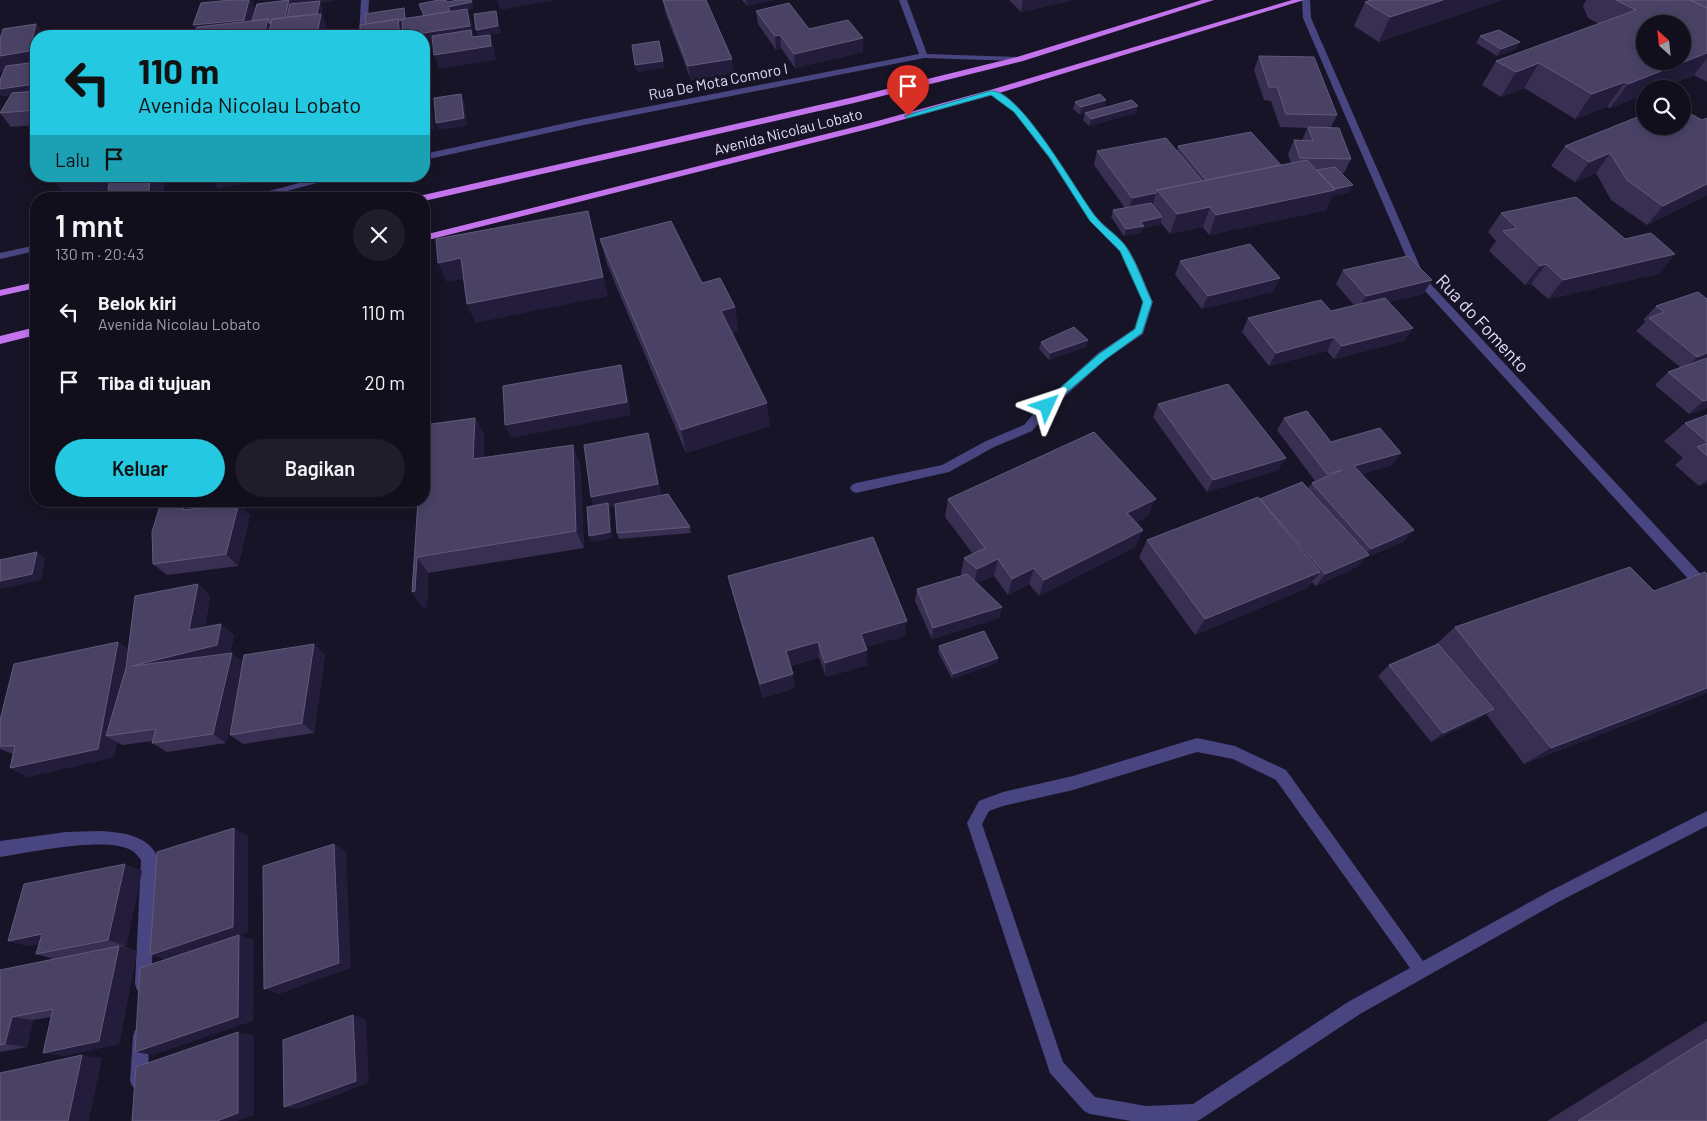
<!DOCTYPE html>
<html lang="id">
<meta charset="utf-8">
<style>
body{margin:0;font-family:Barlow,sans-serif;background:#1f1d2a;color:#f1f3f6;height:100vh;display:flex;flex-direction:column;font-size:19px;white-space:nowrap}
*{box-sizing:border-box;margin:0}
p{font-size:16px;color:#9c9ca4}
.icon{flex:none;width:28px;height:28px;fill:none;stroke:currentColor;stroke-width:2;stroke-linecap:round;stroke-linejoin:round}
.map{position:relative;flex:1;overflow:hidden}
.panel{position:absolute;left:30px;top:192px;width:400px;height:315px;display:flex;flex-direction:column;background:#120f1d;border-radius:20px;box-shadow:0 2px 12px #0003,0 0 0 1px #312f3b}
.panel>*{flex:none}
.guide{position:absolute;left:30px;top:30px;width:400px;height:152px;border-radius:20px;box-shadow:0 2px 12px #0003,0 0 0 1px #312f3b;background:#24c8e1;color:#111;overflow:hidden}
.needle{width:32px;rotate:333deg}
.buttons{position:absolute;left:1636px;top:15px;display:grid;gap:10px}
.buttons a{display:grid;place-items:center;width:55px;height:55px;border-radius:50%;background:#120f1d;box-shadow:0 2px 12px #0003,0 0 0 1px #312f3b;font-size:25px}
.pin{position:absolute;display:grid;place-items:center;width:42px;height:42px;color:#fff;margin:-51px -21px;border-radius:50% 50% 50% 0;rotate:-45deg;box-shadow:0 0 5px #0007}
.pin .icon{rotate:45deg}
.me{position:absolute;width:55px;margin:-28px;rotate:48deg;stroke-linejoin:round;filter:drop-shadow(0 0 4px #0008)}
.turn{display:flex;align-items:center;gap:18px;height:105px;padding:0 25px;font-size:22px}
.turn .icon{width:65px;height:65px;stroke-width:2.5}
.turn b{display:block;font-size:35px;line-height:42px}
.then{display:flex;align-items:center;height:48px;padding:0 25px;background:#0003;gap:10px;font-size:19px}
.round{display:grid;place-items:center;flex:none;width:52px;height:52px;border-radius:26px;background:#1f1d2a}
.summary{display:flex;align-items:center;justify-content:space-between;height:85px;padding:0 25px}
h1{font-size:30px;font-weight:600;line-height:38px}
.cta{display:flex;gap:10px;margin-top:auto;padding:10px 25px}
.cta a{flex:1;height:58px;border-radius:30px;background:#24c8e1;color:#111;font-size:20px;font-weight:600;line-height:58px;text-align:center}
.cta a+a{background:#1f1d2a;color:#f1f3f6}
ul{padding:0;list-style:none}
li{display:flex;align-items:center;gap:15px;height:70px;padding:0 25px}
li div{flex:1}
li b{display:block;font-size:19px}
li em{font-style:normal}
.map>svg:first-child{display:block}
.lines{fill:none;stroke-linecap:round;stroke-linejoin:round}
.minor{fill:#494580;fill-rule:evenodd}
.major{fill:#c374ec;fill-rule:evenodd}
.wall{fill:#382f53}
.shaded-wall{fill:#231c3a}
.building{fill:#4a4265;stroke:#625a7c;fill-rule:evenodd}
.route{fill:#24c8e1;stroke:#178292}
.labels{text-anchor:middle;dominant-baseline:central;stroke-width:5;stroke-linejoin:round;paint-order:stroke}
.far-street-label{font-size:15px;fill:#e3defb;stroke:#181427}
.street-label{font-size:18px;fill:#e3defb;stroke:#181427}
</style>
<div class="map">
<svg width="1707" height="1121" viewBox="0 0 1707 1121">
<rect width="100%" height="100%" fill="#181427"/>
<g class="lines">
<path class="minor" d="M361,0H369L367,36H359Z
M899,0H907L927,54L1020,57L1024,59L1020,61L924,58L584,125L424,160V154L584,119L919,54Z
M1302,0H1310L1311,18L1425,278L1707,581V595L1702,594L1417,282L1303,18Z
M990,90C1019,86 1078,195 1096,217C1106,228 1121,237 1129,250C1139,266 1145,285 1153,302L1143,334L1106,359L1051,409L1032,431L994,447L949,472L856,493L852,491L850,488L852,485L856,483L942,465L986,441L1024,425L1043,403L1098,353L1134,329L1143,302L1120,252L1090,221L1049,158L1014,112L990,94Z
M326,176H343L257,199H239Z
M36,245V251L0,259V253Z
M1197,738L1235,746L1286,770L1423,961L1550,891L1707,811V826L1560,901L1360,1014L1201,1119L1197,1121H1131L1090,1114L1084,1111L1050,1073L1048,1067L967,823L979,801L984,799L1003,792L1073,776ZM1197,752L1233,759L1276,780L1410,968L1348,1002L1193,1104L1146,1106L1095,1097L1063,1062L982,824L989,811L1003,806L1073,790Z
M100,831C120,832 148,835 157,856L151,984L149,990L143,992L137,990L135,984L141,860C138,856 134,851 129,849C102,837 31,852 0,857V841L66,832Z
M141,1028L147,1030L149,1036L148,1081L145,1087L139,1090L133,1087L130,1081L133,1036L135,1030Z"/>
<path class="major" d="M1202,0H1214L1023,61L854,103L424,201V199H414L419,196L854,97L1017,57Z
M1292,0H1304L996,94L876,127L424,241V235L870,123L990,90Z
M36,282V288L0,296V290Z
M36,327V335L0,344V336Z"/>
</g>
<path class="wall" d="M663,0L734,73L691,80L665,12Z
M742,0H774L747,6Z
M1009,0H1074L1021,12Z
M1371,0H1502L1379,42L1354,26L1365,2Z
M1586,0H1707V82L1694,75L1610,108L1607,107L1575,119L1524,88L1501,97L1482,85L1496,61L1599,24L1588,18L1583,6Z
M756,11L809,29L863,38V52L795,68L781,48L776,50L758,24Z
M36,24L45,36H36V125L11,127L0,113L11,95L2,96L0,94V80Z
M1480,36L1516,49L1497,56L1476,43Z
M1259,56L1337,115L1331,127L1351,159L1344,173H1341L1353,185L1349,192L1332,196L1326,210L1209,235L1203,227L1170,234L1160,222V225L1143,228L1141,233L1124,236L1111,217L1113,210L1125,208L1094,165L1097,151H1177L1178,146L1281,165L1291,163L1288,154L1294,140L1302,141L1307,128L1280,127L1271,101L1264,100L1254,70Z
M1075,102L1105,107L1086,113H1136L1089,126L1083,120L1085,113L1080,115L1073,109Z
M1707,118V195L1647,225L1611,200L1596,173L1575,182L1551,166L1565,146L1702,120Z
M1501,213L1625,239L1675,254L1658,274L1548,299L1531,284L1525,285L1489,251L1496,241L1488,232Z
M600,239L702,283L735,307L738,331L732,333L770,426L686,453L607,264Z
M1180,261L1273,292L1202,309L1175,275Z
M1343,270L1432,280L1423,294L1389,302L1413,328L1404,341L1334,359L1327,351L1269,366L1242,332L1248,318L1331,311L1354,305L1336,284Z
M1707,299V408L1689,414L1655,385L1668,372L1680,367L1636,331L1646,321L1643,320L1656,306Z
M1088,340L1086,347L1049,360L1039,349L1041,342Z
M1158,404L1278,470L1207,492L1153,417Z
M1707,415V483L1699,486L1675,465L1683,458L1664,441L1685,423Z
M475,418L484,436L483,458L580,463L584,548L428,573L427,607L424,608L412,592L418,501Z
M1284,418L1331,442L1392,465L1361,474L1403,542L1365,558L1359,566L1316,586L1312,582L1307,588L1195,635L1139,557L1147,540L1260,500L1308,488L1312,483L1315,481L1277,430Z
M648,433L652,445L661,495L690,527L691,533L619,539L617,533L615,506L609,507L610,509L612,538L591,542L594,506L591,497Z
M948,499L1148,516L1136,522L1143,530L1135,547L1039,596L1029,584L1008,595L994,576L978,583L1002,607L999,618L932,639L915,601L917,589L962,575L961,574L964,558L973,554L945,517Z
M180,501H215L186,504L191,509L250,515L238,566L167,575L153,564L182,503Z
M728,576L905,636L866,647L867,665L826,677L819,657L790,666L795,688L763,698L732,592Z
M198,584L210,596L205,627L234,635L230,654L232,653L243,663L314,644L325,655L314,733L243,744L230,735L236,701L226,743L167,752L152,743V741L122,745L117,742L114,757L28,777L10,768L13,754L0,749V720L118,642L128,649Z
M1455,627L1707,693L1524,764L1486,714L1480,718L1431,742L1378,676L1389,665L1434,646Z
M939,646L998,658L997,663L952,679L938,652Z
M142,871L126,946H122L137,951L119,1044L63,1056L51,1017L33,1020L27,1047L0,1052V970L54,959L36,954L39,944L29,946L8,941Z
M1707,1021V1121H1547Z"/>
<path class="shaded-wall" d="M249,0H251L257,12L268,19L289,0L292,7L289,0H335L334,1L320,3L323,8L322,15L327,27L326,36H200L193,25Z
M497,0H556L500,10Z
M746,0H774L747,6Z
M1023,0H1074L1021,12Z
M1443,0H1502L1379,42L1390,17Z
M472,2L474,9L468,10L472,23L474,40L478,37L476,30L496,11L501,33L490,35L494,48L496,60L439,69L434,55L473,40L426,47L430,57L432,81L424,83V36H400L369,33L404,8L406,15L407,27L427,24L448,7Z
M36,24L45,36H36V66L0,72V56Z
M780,35L781,48L776,50L775,36Z
M863,38V52L795,68L794,54Z
M1520,42L1516,49L1497,56L1501,49Z
M1707,53V58L1694,75L1660,89H1645V94L1610,108L1628,84Z
M732,59L734,73L691,80L688,66Z
M663,61L665,68L637,72L635,65Z
M1539,63L1524,88L1501,97L1516,72Z
M36,80V92L2,96L0,94V89Z
M1625,82L1607,107L1575,119L1592,94Z
M461,94L464,101L467,126L439,130L436,123Z
M427,95L432,109L434,129L424,131V116Z
M1106,100L1105,107L1080,115L1081,107Z
M1138,106L1136,113L1089,126L1091,119Z
M1610,153L1596,173L1575,182L1589,162Z
M61,176H118L126,186L68,198L52,178Z
M150,176H165L164,199H114Z
M239,176H259L260,180L218,189L214,182Z
M263,176H281L265,180Z
M1707,184V195L1647,225L1663,206Z
M1353,185L1349,192L1332,196L1326,210L1209,235L1216,215Z
M1156,193L1152,207L1128,212L1132,198Z
M1210,207L1203,227L1170,234L1177,214Z
M588,211L593,231L608,296L475,323L467,304Z
M1162,217L1160,225L1143,228L1141,233L1124,236L1126,229L1140,222Z
M1675,254L1658,274L1548,299L1563,280Z
M461,258L470,278L447,282L438,263Z
M1546,264L1531,284L1525,285L1540,266Z
M1280,278L1273,292L1202,309L1208,296Z
M1432,280L1423,294L1358,309L1366,296Z
M735,307L738,331L724,335L721,311Z
M1413,328L1404,341L1334,359L1342,346Z
M1334,337L1327,351L1269,366L1276,353Z
M1088,340L1086,347L1049,360L1050,353Z
M1707,353V362L1683,370L1697,357Z
M621,365L625,378L631,415L511,438L505,425Z
M1707,400V408L1689,414L1703,401Z
M767,403L770,426L686,453L681,430Z
M475,418L484,436L483,477L473,459Z
M648,433L652,445L661,496L609,507L610,509L612,538L591,542L589,536L596,510L591,497Z
M573,445L580,463L584,548L576,531Z
M1401,453L1392,465L1345,479L1354,466Z
M1286,458L1278,470L1207,492L1213,480Z
M1707,480V483L1699,486Z
M1156,499L1148,516L1120,530L1127,513Z
M185,503L197,515L183,510Z
M239,503L250,515L238,566L226,554Z
M1143,530L1135,547L1039,596L1044,580Z
M1414,530L1403,542L1365,558L1359,566L1316,586L1325,574L1364,557L1371,549Z
M37,552L45,558L41,580L0,589V581Z
M417,557L428,573L427,607L424,608L412,592Z
M998,559L994,576L974,585L977,569Z
M1034,568L1029,584L1008,595L1012,579Z
M1320,572L1307,588L1195,635L1205,619Z
M198,584L210,596L203,641L189,630Z
M1002,607L999,618L932,639L933,628Z
M907,621L905,636L861,649V634Z
M221,624L234,635L230,655L132,666Z
M118,642L133,652L106,736L117,742L114,757L28,777L10,768Z
M818,642L819,657L788,666L786,651Z
M314,644L325,655L314,733L302,723Z
M867,650V665L826,677L825,663Z
M232,653L244,664L226,743L213,734Z
M998,658L997,663L952,679L953,674Z
M793,674L795,688L763,698L760,684Z
M1707,688V693L1524,764L1551,748Z
M1494,709L1480,718L1431,742L1443,733Z
M234,828L248,836V933L240,935L254,940L253,1021L153,1055L135,1052L167,960L150,955Z
M334,844L346,851L351,968L279,994L264,989Z
M125,864L142,871L126,946L108,940Z
M42,934L62,939L29,946L8,941Z
M119,946L137,951L119,1044L63,1056L43,1053Z
M353,1015L366,1019L369,1083L299,1109L284,1107Z
M12,1017L33,1020L27,1047L5,1044Z
M238,1032L254,1035V1115L237,1121H217Z
M82,1055L102,1058L89,1121H68Z"/>
<path class="building" d="M230,0H249L244,20L193,25L201,3Z
M289,0L285,18L272,19L270,24L268,19L252,21L257,4Z
M439,0H446L447,2L458,0H471L472,2L448,7L450,11L424,16L419,4Z
M663,0H706L732,59L688,66Z
M1371,0H1443L1390,17L1365,2Z
M1616,0H1690L1707,8V53L1628,84L1625,82L1592,94L1539,63L1516,72L1496,61L1636,10ZM1645,24H1682V61H1645Z
M1690,0H1707V8Z
M320,1L317,14L287,17L290,4Z
M789,3L809,29L848,20L863,38L794,54L780,35L775,36L756,11Z
M404,8L405,19H402V20L399,21L398,19L366,24L365,14Z
M467,9L470,26L403,36L402,19Z
M496,11L498,26L476,30L474,14Z
M321,14L317,35L307,36H268L272,19Z
M268,19L264,36H193L197,27Z
M398,19L400,36H361L360,25Z
M36,24L29,51L0,56V39L3,29Z
M471,30L472,37L490,35L491,46L434,55L432,36Z
M1499,30L1520,42L1501,49L1480,36Z
M659,41L663,61L635,65L632,45Z
M424,44L427,68H424Z
M1259,56L1314,57L1337,115L1286,114L1277,87H1269Z
M36,62V80L35,84L0,89V80L6,66Z
M36,91V110L0,113L12,93Z
M461,94L464,118L436,123L434,98Z
M1100,94L1106,100L1081,107L1075,102Z
M427,95L428,116H424V96Z
M1132,100L1138,106L1091,119L1085,113Z
M1682,109L1702,120L1707,118V184L1663,206L1627,180L1610,153L1589,162L1565,146L1645,114V126H1682Z
M1308,127L1339,128L1351,159L1300,158L1294,140L1313,141Z
M1251,132L1281,165L1206,180L1178,146Z
M1166,138L1202,181L1157,190L1156,193L1132,198L1097,151Z
M1307,160L1335,190L1216,215L1210,207L1177,214L1157,190Z
M1335,167L1353,185L1335,189L1317,170Z
M52,176H61L52,178Z
M110,176H150L149,192L114,199H107Z
M213,176H239L214,182Z
M1576,197L1625,239L1651,233L1675,254L1563,280L1546,264L1540,266L1503,231L1517,228L1501,213Z
M1151,203L1162,217L1140,222L1144,226L1126,229L1113,210Z
M588,211L603,277L467,304L461,258L438,263L436,239Z
M671,221L702,283L720,278L735,307L721,311L767,403L681,430L600,239Z
M1250,244L1280,278L1208,296L1180,261Z
M1408,256L1432,280L1366,296L1343,270Z
M1698,292L1707,299V353L1697,357L1649,318L1664,312L1656,306Z
M1385,298L1413,328L1342,346L1334,337L1276,353L1248,318L1321,300L1331,311Z
M1074,327L1088,340L1050,353L1041,342Z
M1707,358V400L1703,401L1668,372Z
M621,365L627,402L505,425L503,386Z
M1228,384L1286,458L1213,480L1158,404Z
M1307,411L1331,442L1380,428L1401,453L1354,466L1414,530L1371,549L1312,483L1342,470L1327,474L1284,418Z
M1707,415V442L1685,423Z
M475,418L473,459L573,445L576,531L417,557L415,591L412,592L418,501H424V425Z
M1094,432L1156,499L1127,513L1143,530L1044,580L1034,568L1012,579L998,559L977,569L964,558L985,548L948,499Z
M648,433L658,484L591,497L584,445Z
M1707,443V456L1697,447Z
M1302,482L1369,555L1325,574L1260,499Z
M668,494L690,527L617,533L615,504Z
M1258,497L1320,572L1205,619L1147,540Z
M185,503L183,510L239,503L226,554L153,564L152,532L160,506Z
M608,503L610,532L589,536L587,507Z
M873,537L907,621L861,634L867,650L825,663L818,642L786,651L793,674L760,684L728,576Z
M37,552L32,574L0,581V560Z
M1630,567L1654,591L1705,572L1707,574V688L1551,748L1455,627Z
M967,574L1002,607L933,628L917,589Z
M198,584L189,630L221,624L217,645L132,666L232,653L213,734L152,743L156,729L106,736L126,668L135,596Z
M984,631L998,658L953,674L939,646Z
M118,642L98,749L10,768L15,746H0V720L14,664Z
M314,644L302,723L230,735L244,655Z
M1438,644L1494,709L1443,733L1389,665Z
M234,828L233,927L150,955L157,852Z
M334,844L339,963L264,989L263,866Z
M125,864L108,940L36,954L42,934L8,941L24,884Z
M239,935L238,1017L135,1052L140,968Z
M119,946L99,1041L43,1053L53,1009L12,1017L5,1044L0,1045V970Z
M353,1015L356,1081L284,1107L283,1040Z
M238,1032V1113L217,1121H132L136,1067Z
M1707,1039V1121H1578Z
M82,1055L68,1121H0V1073Z"/>
<path class="route" d="M990,91C1019,87 1078,195 1096,217C1105,229 1121,237 1128,250C1138,266 1144,285 1152,302L1142,333L1106,359L1047,409L1042,406L1043,403L1099,354L1135,329L1143,302L1120,251L1090,221L1050,158L1014,112L991,95L908,118L904,116Z"/>
<g class="labels">
<g class="far-street-label">
<text transform="translate(718 81) rotate(-11)">Rua De Mota Comoro I</text>
<text transform="translate(788 131) rotate(-14)">Avenida Nicolau Lobato</text>
</g>
<g class="street-label">
<text transform="translate(1483 323) rotate(47)">Rua do Fomento</text>
</g>
</g>
</svg>
<div class="buttons">
<a><svg class="needle" viewBox="-14 -14 28 28"><path d="M0-13l5 13h-10z" fill="#e53935"/><path d="M0 13l5-13h-10z" fill="#9c9ca4"/></svg></a>
<a><svg class="icon" aria-label="search" viewBox="0 0 24 24"><circle cx="10" cy="10" r="6"/><path d="M15 15l6 6"/></svg></a>
</div>
<div class="pin" style="left:908px;top:116px;background:#d93025"><svg class="icon" aria-label="arrive" viewBox="0 0 24 24"><path d="M6 21V4h12l-3 4 3 4H6"/></svg></div>
<svg class="me" style="left:1047px;top:406px" viewBox="-20 -20 40 40"><path d="M0-17L14 15 0 8-14 15z" fill="#24c8e1" stroke="#fff" stroke-width="4"/></svg>
<div class="guide">
<div class="turn"><svg class="icon" aria-label="left" viewBox="0 0 24 24"><path d="M17 20v-9H6M10 6l-5 5 5 5"/></svg><div><b>110 m</b>Avenida Nicolau Lobato</div></div>
<div class="then">Lalu<svg class="icon" aria-label="arrive" viewBox="0 0 24 24"><path d="M6 21V4h12l-3 4 3 4H6"/></svg></div>
</div>
<section class="panel">
<div class="summary"><div><h1>1 mnt</h1><p>130 m · 20:43</p></div><a class="round"><svg class="icon" aria-label="close" viewBox="0 0 24 24"><path d="M6 6l12 12M18 6L6 18"/></svg></a></div>
<ul>
<li><svg class="icon" aria-label="left" viewBox="0 0 24 24"><path d="M17 20v-9H6M10 6l-5 5 5 5"/></svg><div><b>Belok kiri</b><p>Avenida Nicolau Lobato</p></div><em>110 m</em></li>
<li><svg class="icon" aria-label="arrive" viewBox="0 0 24 24"><path d="M6 21V4h12l-3 4 3 4H6"/></svg><div><b>Tiba di tujuan</b></div><em>20 m</em></li>
</ul>
<div class="cta"><a>Keluar</a><a>Bagikan</a></div>
</section>
</div>
